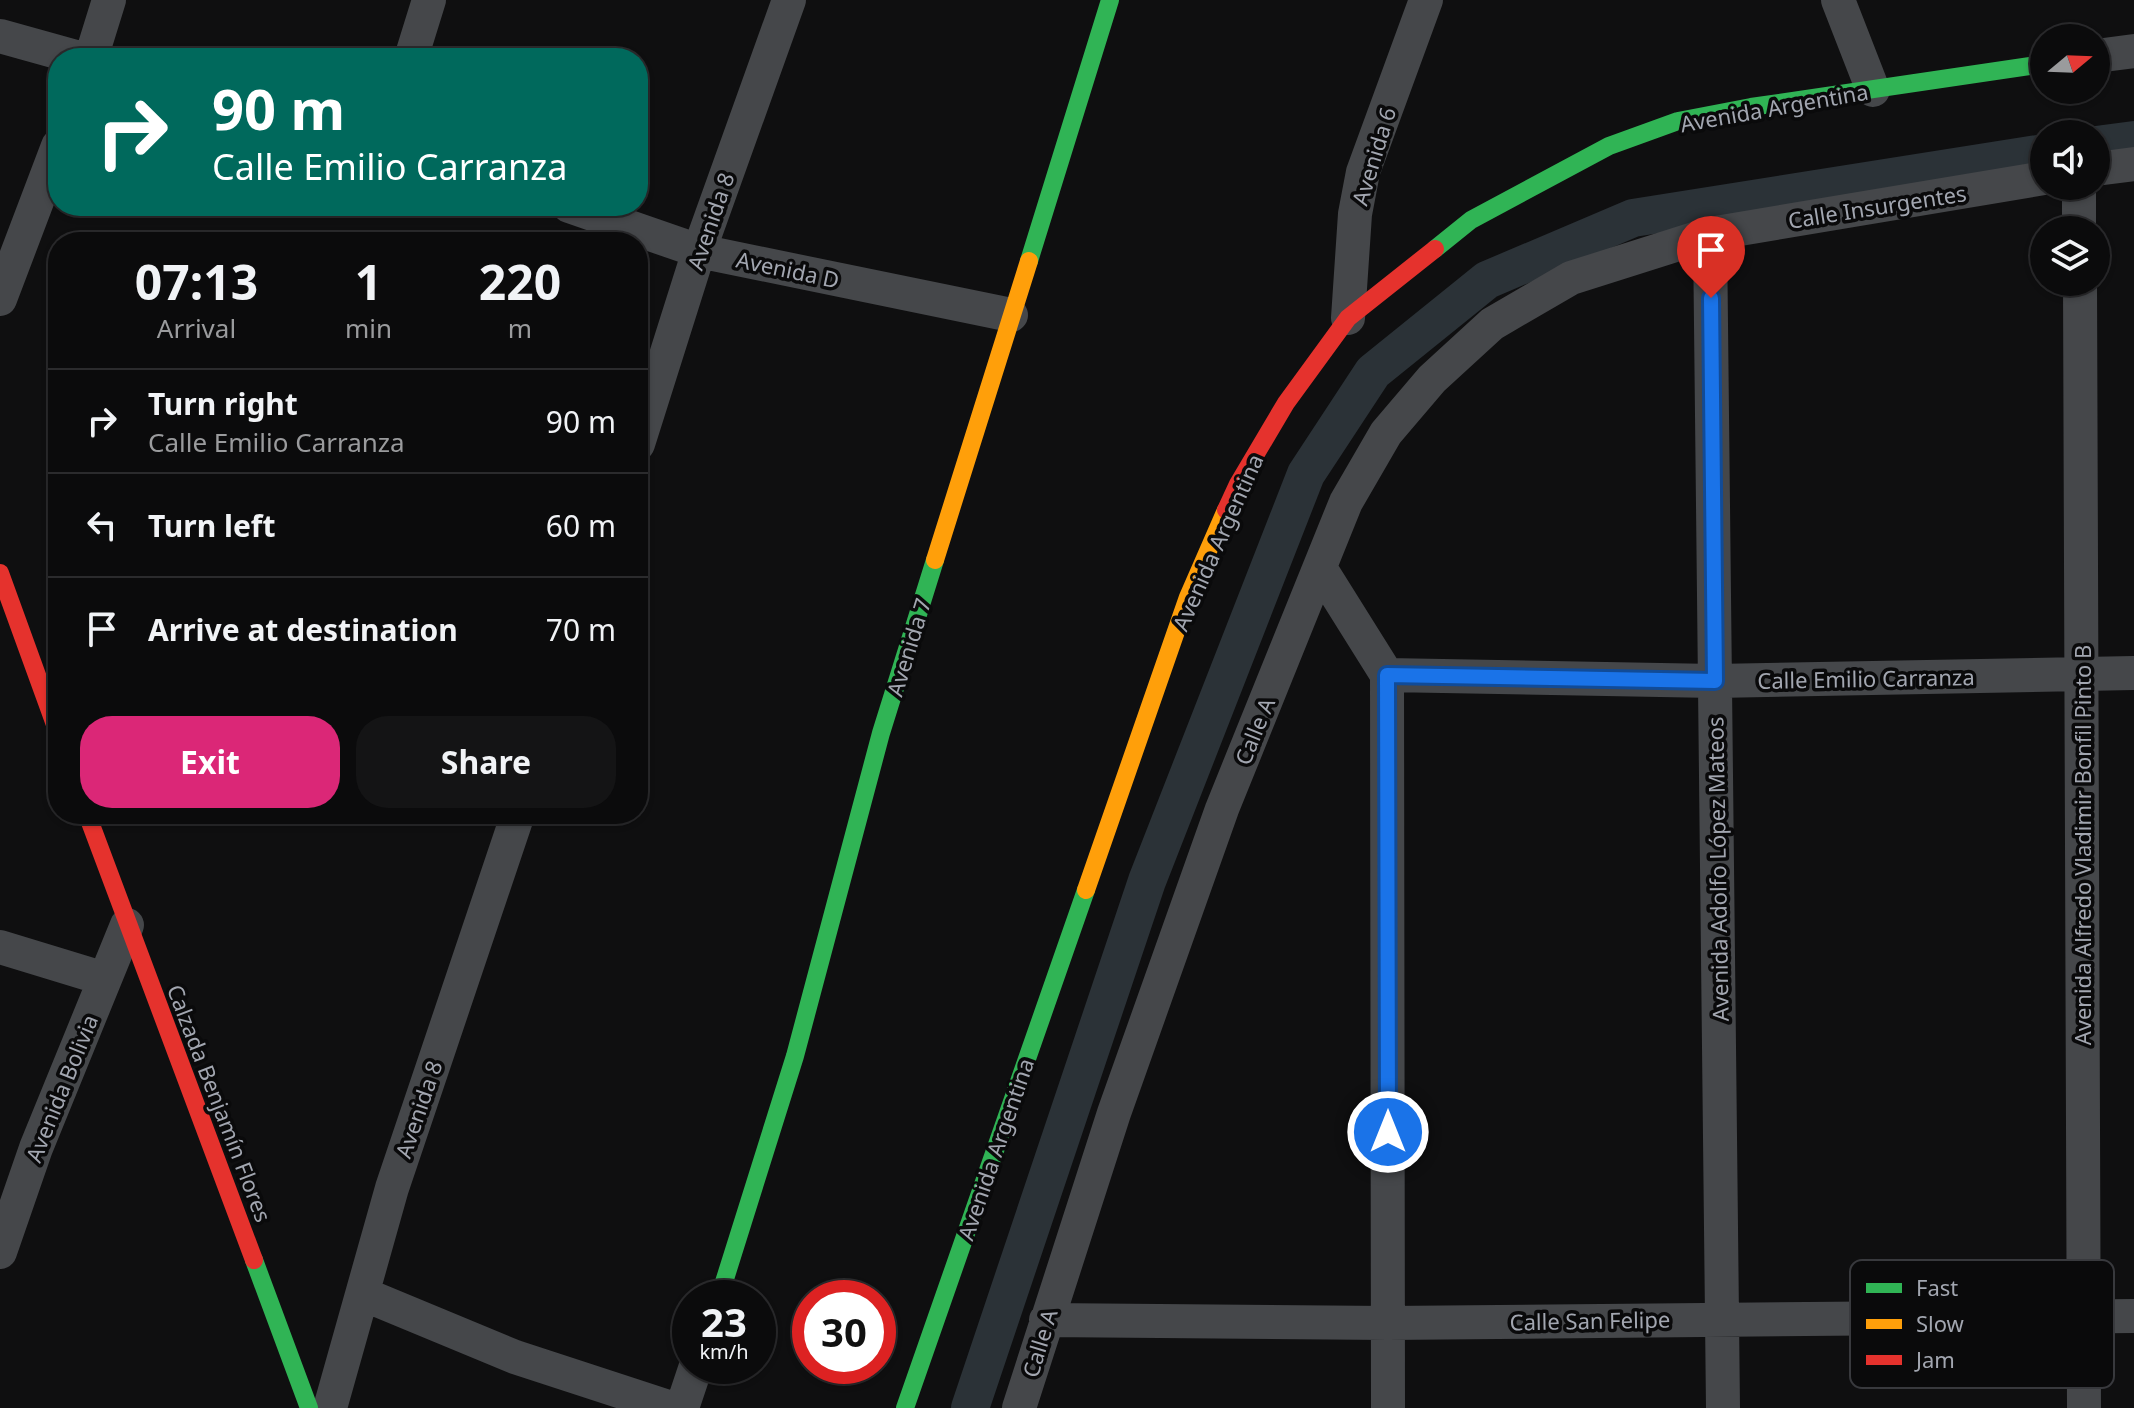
<!DOCTYPE html>
<meta charset="utf-8">
<style>
body{margin:0;font-family:"Noto Sans",sans-serif;background:#141415;color:#f1f3f6;height:100vh;display:flex;flex-direction:column;font-size:30px;white-space:nowrap}
*{box-sizing:border-box;margin:0}
p{font-size:26px;color:#9a9b9d}
.icon{flex:none;width:44px;height:44px;fill:none;stroke:currentColor;stroke-width:2;stroke-linecap:round;stroke-linejoin:round}
.map{position:relative;flex:1;overflow:hidden}
.details{position:absolute;left:48px;top:232px;width:600px;height:592px;display:flex;flex-direction:column;background:#0b0b0c;border-radius:32px;box-shadow:0 2px 6px #0004,0 0 0 2px #2b2b2d}
.details>*{flex:none}
.hud{position:absolute;left:48px;top:48px;width:600px;height:168px;border-radius:32px;box-shadow:0 2px 6px #0004,0 0 0 2px #2b2b2d;background:#00695c;color:#fff;overflow:hidden}
.needle{width:52px;rotate:71deg}
.controls{position:absolute;left:2030px;top:24px;display:grid;gap:16px}
.controls a{display:grid;place-items:center;width:80px;height:80px;border-radius:50%;background:#0b0b0c;box-shadow:0 2px 6px #0004,0 0 0 2px #2b2b2d;font-size:40px}
.speed{position:absolute;left:672px;top:1280px;display:flex;gap:16px;font-size:40px;font-weight:700;text-align:center}
.speed>*{display:grid;place-content:center;width:104px;height:104px;border-radius:50%;background:#0b0b0c;box-shadow:0 2px 6px #0004,0 0 0 2px #2b2b2d;line-height:1}
.speed small{font-size:20px;font-weight:400}
.speed .limit{border:12px solid #d22;background:#fff;color:#111}
.pin{position:absolute;display:grid;place-items:center;width:68px;height:68px;color:#fff;margin:-82px -34px;border-radius:50% 50% 50% 0;rotate:-45deg;box-shadow:0 0 8px #0007}
.pin .icon{rotate:45deg}
.me{position:absolute;width:88px;margin:-44px;rotate:0deg;stroke-linejoin:round;filter:drop-shadow(0 0 6px #0008)}
.turn{display:flex;align-items:center;gap:28px;height:168px;padding:0 32px;font-size:36px}
.turn .icon{width:104px;height:104px;stroke-width:2.5}
.turn b{display:block;font-size:56px;line-height:68px}
.eta{display:flex;justify-content:space-evenly;align-items:center;height:136px;text-align:center}
.eta b{font-size:48px;font-weight:700;line-height:56px}
.primary-button{display:flex;gap:16px;margin-top:auto;padding:16px 32px}
.primary-button a{flex:1;height:92px;border-radius:32px;background:#db2777;color:#fff;font-size:32px;font-weight:700;line-height:92px;text-align:center}
.primary-button a+a{background:#141415;color:#f1f3f6}
ul{padding:0;list-style:none}
li{display:flex;align-items:center;gap:24px;height:104px;padding:0 32px;border-top:2px solid #2b2b2d}
li div{flex:1}
li b{display:block;font-size:30px}
li em{font-style:normal}
.map>svg:first-child{display:block}
.lines{fill:none;stroke-linecap:round;stroke-linejoin:round}
.canal{stroke:#2b3237;stroke-width:38}
.street{stroke:#45474a;stroke-width:34}
.fast{stroke:#30b455;stroke-width:18}
.slow{stroke:#ff9f0a;stroke-width:18}
.jam{stroke:#e5322d;stroke-width:18}
.route-casing{stroke:#114b97;stroke-width:20}
.route{stroke:#1a73e8;stroke-width:14}
.labels{text-anchor:middle;dominant-baseline:central;stroke-width:7;stroke-linejoin:round;paint-order:stroke}
.street-label{font-size:22px;fill:#a2a6b0;stroke:#0a0a0b}
.key{fill:#0a0a0b;stroke:#38393d;stroke-width:2}
.key-label{font-size:22px;fill:#a2a6b0}
</style>
<div class="map">
<svg width="2134" height="1408" viewBox="0 0 2134 1408">
<rect width="100%" height="100%" fill="#0f0f10"/>
<g class="lines">
<path class="canal" d="M2096,145L2134,140
M970,1408L1147,881L1306,474L1373,372L1487,280L1633,218L2044,153"/>
<path class="street" d="M1838,0L1873,90
M0,36L79,58
M2096,56L2134,51
M91,58L109,0
M411,58L429,0
M2096,169L2134,164
M2079,186V230
M569,206L699,251L1011,315
M1710,234L1723,1408
M2080,282L2084,1408
M0,299L58,146
M1348,318L1355,214L1363,172L1426,0
M638,444L699,251L789,0
M1320,568L1387,675L1715,681L2134,673
M1387,675L1388,1408
M0,947L105,979
M0,1252L36,1148L127,925
M363,1294L515,1357L671,1408
M1046,1320L1388,1323L2134,1316
M330,1408L392,1188L518,814
M682,1408L696,1366
M1019,1408L1114,1113L1222,809L1346,502L1386,433L1432,379L1492,324L1571,278L1710,234L2044,178"/>
<path class="fast" d="M1435,249L1471,220L1609,146L1678,121L1751,107L2044,64
M1029,261L1110,0
M254,1260L309,1408
M719,1298L795,1056L881,733L935,560
M905,1408L1086,890"/>
<path class="slow" d="M935,560L1029,261
M1086,890L1188,597L1226,510"/>
<path class="jam" d="M1226,510L1238,484L1286,403L1348,318L1435,249
M0,573L58,733
M87,814L254,1260"/>
</g>
<g class="lines">
<defs>
<path id="route" d="M1388,1132L1387,675L1715,681L1711,298"/>
</defs>
<use href="#route" class="route-casing"/>
<use href="#route" class="route"/>
</g>
<g class="labels">
<g class="street-label">
<text transform="translate(1774 107) rotate(-10)">Avenida Argentina</text>
<text transform="translate(1373 156) rotate(-73)">Avenida 6</text>
<text transform="translate(1877 206) rotate(-9)">Calle Insurgentes</text>
<text transform="translate(710 221) rotate(-71)">Avenida 8</text>
<text transform="translate(788 269) rotate(12)">Avenida D</text>
<text transform="translate(1217 542) rotate(-66)">Avenida Argentina</text>
<text transform="translate(908 647) rotate(-73)">Avenida 7</text>
<text transform="translate(1866 678) rotate(-1)">Calle Emilio Carranza</text>
<text transform="translate(1254 731) rotate(-68)">Calle A</text>
<text transform="translate(2082 845) rotate(-90)">Avenida Alfredo Vladimir Bonfil Pinto B</text>
<text transform="translate(1717 869) rotate(-91)">Avenida Adolfo López Mateos</text>
<text transform="translate(61 1088) rotate(-68)">Avenida Bolivia</text>
<text transform="translate(220 1103) rotate(69)">Calzada Benjamín Flores</text>
<text transform="translate(418 1109) rotate(-71)">Avenida 8</text>
<text transform="translate(995 1149) rotate(-71)">Avenida Argentina</text>
<text transform="translate(1590 1320) rotate(-1)">Calle San Felipe</text>
<text transform="translate(1039 1343) rotate(-73)">Calle A</text>
</g>
</g>
<rect x="1850" y="1260" width="264" height="128" rx="12" class="key"/>
<rect x="1866" y="1283" width="36" height="10" fill="#30b455"/>
<rect x="1866" y="1319" width="36" height="10" fill="#ff9f0a"/>
<rect x="1866" y="1355" width="36" height="10" fill="#e5322d"/>
<g class="key-label">
<text x="1916" y="1296">Fast</text>
<text x="1916" y="1332">Slow</text>
<text x="1916" y="1368">Jam</text>
</g>
</svg>
<div class="controls">
<a><svg class="needle" viewBox="-14 -14 28 28"><path d="M0-13l5 13h-10z" fill="#e53935"/><path d="M0 13l5-13h-10z" fill="#9a9b9d"/></svg></a>
<a><svg class="icon" aria-label="sound" viewBox="0 0 24 24"><path d="M4 9h4l5-4v14l-5-4H4zM17 9q2 3 0 6"/></svg></a>
<a><svg class="icon" aria-label="layers" viewBox="0 0 24 24"><path d="M12 4l9 5-9 5-9-5zM3 14l9 5 9-5"/></svg></a>
</div>
<div class="speed"><div>23<small>km/h</small></div><div class="limit">30</div></div>
<div class="pin" style="left:1711px;top:298px;background:#d93025"><svg class="icon" aria-label="arrive" viewBox="0 0 24 24"><path d="M6 21V4h12l-3 4 3 4H6"/></svg></div>
<svg class="me" style="left:1388px;top:1132px" viewBox="-20 -20 40 40"><circle r="17" fill="#1a73e8" stroke="#fff" stroke-width="3"/><path d="M0-11L8 9 0 5-8 9z" fill="#fff"/></svg>
<div class="hud">
<div class="turn"><svg class="icon" aria-label="right" viewBox="0 0 24 24"><path d="M7 20v-9h11M14 6l5 5-5 5"/></svg><div><b>90 m</b>Calle Emilio Carranza</div></div>
</div>
<section class="details">
<div class="eta">
<div><b>07:13</b><p>Arrival</p></div>
<div><b>1</b><p>min</p></div>
<div><b>220</b><p>m</p></div>
</div>
<ul>
<li><svg class="icon" aria-label="right" viewBox="0 0 24 24"><path d="M7 20v-9h11M14 6l5 5-5 5"/></svg><div><b>Turn right</b><p>Calle Emilio Carranza</p></div><em>90 m</em></li>
<li><svg class="icon" aria-label="left" viewBox="0 0 24 24"><path d="M17 20v-9H6M10 6l-5 5 5 5"/></svg><div><b>Turn left</b></div><em>60 m</em></li>
<li><svg class="icon" aria-label="arrive" viewBox="0 0 24 24"><path d="M6 21V4h12l-3 4 3 4H6"/></svg><div><b>Arrive at destination</b></div><em>70 m</em></li>
</ul>
<div class="primary-button"><a>Exit</a><a>Share</a></div>
</section>
</div>
